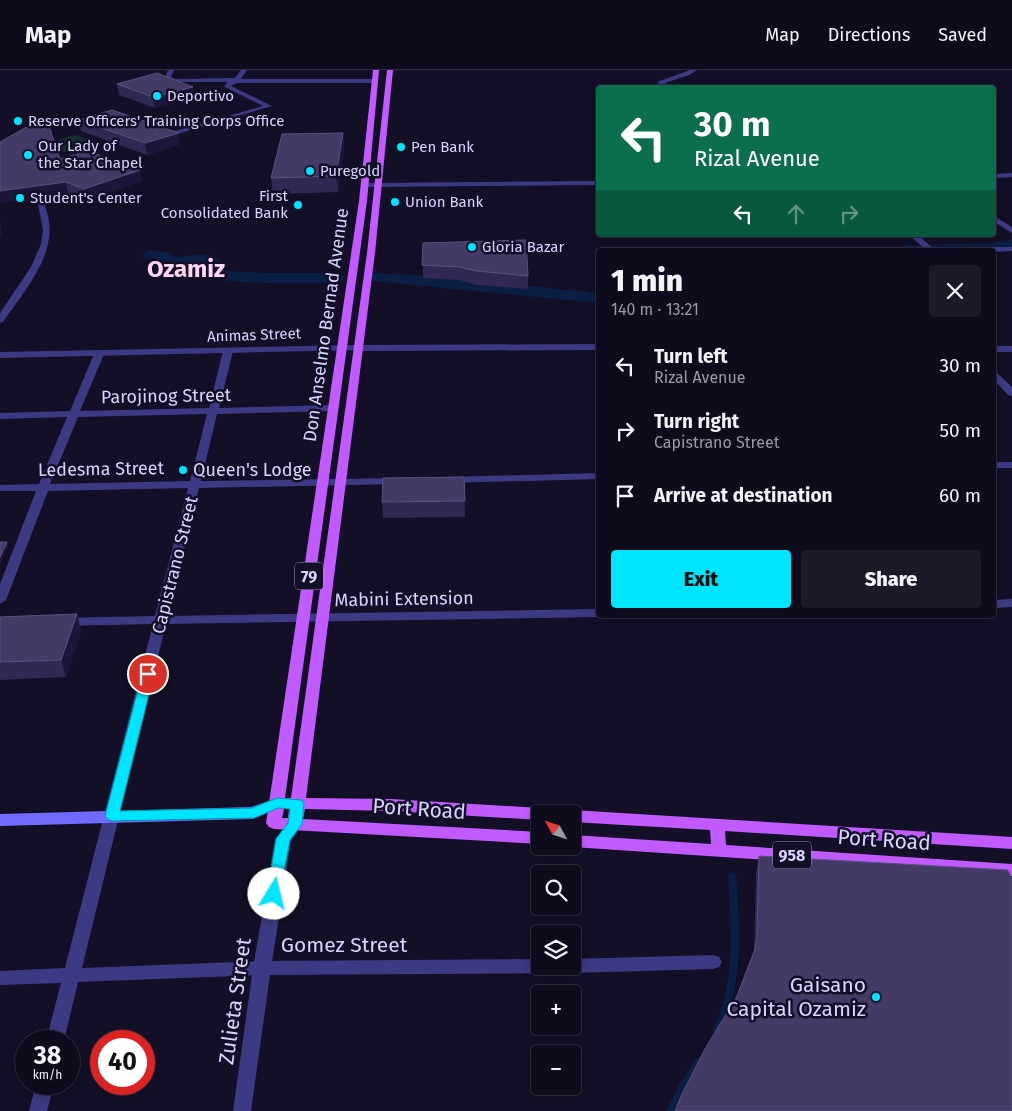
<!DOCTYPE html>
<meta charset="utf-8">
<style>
body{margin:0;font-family:"Fira Sans",sans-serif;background:#1c1929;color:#f1f3f6;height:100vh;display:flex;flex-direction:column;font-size:19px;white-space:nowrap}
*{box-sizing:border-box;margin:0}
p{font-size:16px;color:#9b9ba3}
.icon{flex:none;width:28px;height:28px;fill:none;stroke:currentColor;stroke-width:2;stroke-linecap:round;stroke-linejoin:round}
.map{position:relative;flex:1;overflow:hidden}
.drawer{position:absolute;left:596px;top:178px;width:400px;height:370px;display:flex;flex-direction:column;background:#0e0b1c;border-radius:5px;box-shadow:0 2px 8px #0003,0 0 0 1px #2e2b3b}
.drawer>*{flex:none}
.top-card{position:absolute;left:596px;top:15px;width:400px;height:152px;border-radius:5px;box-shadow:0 2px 8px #0003,0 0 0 1px #2e2b3b;background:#0b6e4f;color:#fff;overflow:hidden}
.needle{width:32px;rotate:310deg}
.tools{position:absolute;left:531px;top:735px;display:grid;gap:10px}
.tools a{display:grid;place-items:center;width:50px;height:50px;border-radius:5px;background:#0e0b1c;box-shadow:0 2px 8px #0003,0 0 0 1px #2e2b3b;font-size:25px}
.speed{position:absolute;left:15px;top:960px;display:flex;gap:10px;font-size:25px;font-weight:700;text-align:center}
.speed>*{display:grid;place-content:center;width:65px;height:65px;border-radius:50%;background:#0e0b1c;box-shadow:0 2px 8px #0003,0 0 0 1px #2e2b3b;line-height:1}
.speed small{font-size:12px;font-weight:400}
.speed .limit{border:8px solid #d22;background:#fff;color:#111}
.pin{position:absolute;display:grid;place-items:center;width:42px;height:42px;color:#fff;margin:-21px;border:2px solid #fff;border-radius:50%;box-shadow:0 1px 5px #0007}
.me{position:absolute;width:55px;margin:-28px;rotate:9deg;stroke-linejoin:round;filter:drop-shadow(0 0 4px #0008)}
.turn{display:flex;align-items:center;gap:18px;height:105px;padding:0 15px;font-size:22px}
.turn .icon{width:65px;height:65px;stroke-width:2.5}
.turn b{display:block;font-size:35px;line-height:42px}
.lanes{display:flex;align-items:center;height:48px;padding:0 15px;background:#0003;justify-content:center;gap:25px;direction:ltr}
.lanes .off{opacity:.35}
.round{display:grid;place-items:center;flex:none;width:52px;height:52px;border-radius:5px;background:#1c1929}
.head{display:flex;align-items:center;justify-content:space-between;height:85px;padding:0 15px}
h1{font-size:30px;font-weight:800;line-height:38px}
.button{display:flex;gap:10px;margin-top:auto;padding:10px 15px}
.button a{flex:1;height:58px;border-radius:5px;background:#00e5ff;color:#111;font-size:20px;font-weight:800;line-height:58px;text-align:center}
.button a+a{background:#1c1929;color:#f1f3f6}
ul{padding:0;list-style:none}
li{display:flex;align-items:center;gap:15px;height:65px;padding:0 15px}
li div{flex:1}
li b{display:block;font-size:19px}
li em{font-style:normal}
header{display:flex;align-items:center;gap:30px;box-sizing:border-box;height:70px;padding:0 25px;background:#0e0b1c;border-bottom:1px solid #2e2b3b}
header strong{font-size:24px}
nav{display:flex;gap:28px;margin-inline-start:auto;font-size:18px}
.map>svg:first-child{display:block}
.green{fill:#12302f}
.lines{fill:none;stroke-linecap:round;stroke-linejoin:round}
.stream{fill:#0a1f44;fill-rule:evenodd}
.canal{fill:#0a1f44;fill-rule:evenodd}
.minor{fill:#3d3a85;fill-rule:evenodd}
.tertiary{fill:#3d3a85;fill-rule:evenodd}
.secondary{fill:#6f6bff;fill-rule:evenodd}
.primary{fill:#c25bff;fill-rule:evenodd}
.wall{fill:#312854}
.shaded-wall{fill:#1d163a}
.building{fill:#433a66;stroke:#5a527e}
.route{fill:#00e5ff;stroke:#0095a6}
.poi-dot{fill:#00e5ff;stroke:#130f26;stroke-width:2}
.labels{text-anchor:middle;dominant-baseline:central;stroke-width:5;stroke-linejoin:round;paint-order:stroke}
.far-poi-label{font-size:15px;fill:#d9d4ff;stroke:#130f26;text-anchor:start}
.far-street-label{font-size:15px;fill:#d9d4ff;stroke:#130f26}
.shield{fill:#130f26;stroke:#9e99be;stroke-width:1}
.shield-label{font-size:16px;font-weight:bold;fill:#d9d4ff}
.street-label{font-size:18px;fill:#d9d4ff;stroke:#130f26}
.poi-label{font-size:18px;fill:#d9d4ff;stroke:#130f26;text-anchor:start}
.near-street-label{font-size:21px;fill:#d9d4ff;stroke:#130f26}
.near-poi-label{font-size:21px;fill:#d9d4ff;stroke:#130f26;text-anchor:end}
.far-town-label{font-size:24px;font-weight:bold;fill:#ffd6f0;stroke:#130f26}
</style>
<header>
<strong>Map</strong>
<nav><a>Map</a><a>Directions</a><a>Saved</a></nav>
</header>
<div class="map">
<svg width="1012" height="1041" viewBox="0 0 1012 1041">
<rect width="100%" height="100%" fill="#130f26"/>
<path class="green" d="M75,65L96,72L64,82L44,74Z"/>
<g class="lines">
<path class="stream" d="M732,802L735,803L736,805C740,860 744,912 720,964L717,965L714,964L713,961C718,949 722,937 725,925C734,886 730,844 728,805L729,803Z
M699,987L702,988L704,991L684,1023L676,1041H666L678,1017L696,988Z"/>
<path class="canal" d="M1012,170V178L994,181L898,180L901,177L906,175L993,173Z
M150,180L171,183L174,187C187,187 211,179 221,192L222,201L268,203H337L343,205L345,208L343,211L337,213C317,213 219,216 209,205L205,194L174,196L163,194L160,190L145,188L142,185L145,182Z
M377,203L428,206L599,223V233L371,211L369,208L371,205Z"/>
<path class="minor" d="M168,0H174L171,7L175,9L235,8L241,0H247L241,9H374L377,11L374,13H237L231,16L272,36L177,64L175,63V61L263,36L225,17L224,16L228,12H172L165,8Z
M690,0H697L689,5L665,13L672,18H664L657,12Z
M38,134H44C64,178 26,218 3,252L0,253V243L31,197L41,174L43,160Z
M994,146L1012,157V163L994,152Z
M909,165H918L935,180H926Z
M985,177H1012V181L994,182V180H981Z
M599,274V280L358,281L353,278L358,275Z
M994,276H1012V282H994Z
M228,278L233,281L219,338L333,335L338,338L333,341L217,344L201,411L400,408L406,411L400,414L199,418L168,546L599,539V545H604L599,547L166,554L82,898L262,891L540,889V896H572V889L713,885L719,887L722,892L719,897L713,899L572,903L262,905L78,912L64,971H46L61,913L0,915V901L65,898L153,554L61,556L55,552L61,548L155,546L188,418L48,421L6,530L0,534V514L36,421H0V415L39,414L67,347L0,349V343L70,341L94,284L99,281L104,284L80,341L209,338L223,281ZM207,344L190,411L50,414L78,347Z
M994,302L997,303L1012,317V326L1008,325L994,310Z
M994,392H1012V398H994Z
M599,403V409L447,413L441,410L447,407Z
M1012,529V537L994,538V530Z
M36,1014H54L47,1041H29Z"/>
<path class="tertiary" d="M1012,103V107L994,108V104Z
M599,111V115L366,117L362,115L366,113Z
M358,275L361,276V280L0,288V282Z
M295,748L300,750L303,754L291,771L271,898L251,1041H233L253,898L275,769L290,750Z"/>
<path class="secondary" d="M277,728L282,729L285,733L282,737L253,749L0,756V744L251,737Z"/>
<path class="primary" d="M373,0H379L367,131L285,728H291L367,183L387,0H393L375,183L306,728L391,729L540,738L545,740L547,744H540V750L391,741L305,739L303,749L540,762V774L274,759L269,757L266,753L359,131ZM284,739H289L288,748H282Z
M572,740L1012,767V779L725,761L726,775L1012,794V806L572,777L570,776H572V765L711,774L710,760L572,752V744H566Z"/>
</g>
<path class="wall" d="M117,14L193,17L195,27L155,38L119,25Z
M79,50L180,74L147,85L81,61Z
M343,63L344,78L338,122L273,124L271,108Z
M60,89L140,100L142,111L86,130L68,123Z
M423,173L528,206V219L477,215L459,210L423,208Z
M464,407L465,447L383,448L382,432Z
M77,544L81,561L66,607L0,610V547Z
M759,786L1008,800L737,926L754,881L756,804Z"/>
<path class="shaded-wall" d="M193,17L195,27L155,38L153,27Z
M179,63L180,74L147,85L145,73Z
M343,63L344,78L338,122L336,106Z
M140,100L142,111L86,130L84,119Z
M66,112L68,123L0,133V121Z
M0,145L2,167H0Z
M7,472L8,477L0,495V487Z
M77,544L81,561L66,607L61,590Z"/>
<path class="building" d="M157,3L193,17L153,27L117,14Z
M112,40L179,63L145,73L79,50Z
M47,50L60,89L88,81L140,100L84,119L66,112L0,121V72L25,58Z
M343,63L336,106L271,108L282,64Z
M526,170L528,206L477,201L459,197L422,195L423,173Z
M464,407L465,431L382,432L383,408Z
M0,472H7L0,487Z
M77,544L61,590L0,592V547Z
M759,786L1008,800L1012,809V1041H675L681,1026L705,979L737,926L755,879L757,865Z"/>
<path class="route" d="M148,600L154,604L120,741L252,738L277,728L302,730L304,734L302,754L290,770L279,828L274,830L269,828L267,824L276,769L288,753L290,739L278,738L254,748L112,751L107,749L105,746L142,604Z"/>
<g class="poi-dot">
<circle cx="157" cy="26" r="5"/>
<circle cx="18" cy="51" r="5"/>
<circle cx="401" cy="77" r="5"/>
<circle cx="28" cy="85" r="5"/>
<circle cx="310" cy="101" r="5"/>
<circle cx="20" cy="128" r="5"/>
<circle cx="395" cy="132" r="5"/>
<circle cx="298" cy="135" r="5"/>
<circle cx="472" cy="177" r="5"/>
<circle cx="183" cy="400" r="5"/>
<circle cx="876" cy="927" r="5"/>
</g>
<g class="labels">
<g class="far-poi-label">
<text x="167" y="26">Deportivo</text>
<text x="28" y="51">Reserve Officers' Training Corps Office</text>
<text x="38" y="76">Our Lady of<tspan x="38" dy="17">the Star Chapel</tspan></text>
<text x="411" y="77">Pen Bank</text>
<text x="320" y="101">Puregold</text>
<text x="288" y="126" text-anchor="end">First<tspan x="288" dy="17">Consolidated Bank</tspan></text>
<text x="30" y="128">Student's Center</text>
<text x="405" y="132">Union Bank</text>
<text x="482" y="177">Gloria Bazar</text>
</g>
<g class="far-street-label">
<text transform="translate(254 265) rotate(-2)">Animas Street</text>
</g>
<g class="shield">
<rect x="295" y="492.5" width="28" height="27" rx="4"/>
<rect x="773" y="771.5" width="38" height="27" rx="4"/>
</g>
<g class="shield-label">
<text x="309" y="506">79</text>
<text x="792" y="785">958</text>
</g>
<g class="street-label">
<text transform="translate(326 255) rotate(-82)">Don Anselmo Bernad Avenue</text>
<text transform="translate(166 326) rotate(-1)">Parojinog Street</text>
<text transform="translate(101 399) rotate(-1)">Ledesma Street</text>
<text transform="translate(175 495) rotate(-76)">Capistrano Street</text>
<text transform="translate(404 529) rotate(-1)">Mabini Extension</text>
</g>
<g class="poi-label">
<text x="193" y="400">Queen's Lodge</text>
</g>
<g class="near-street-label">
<text transform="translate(419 739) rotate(4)">Port Road</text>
<text transform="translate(884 770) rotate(4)">Port Road</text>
<text x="344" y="875">Gomez Street</text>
<text transform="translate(235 931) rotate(-82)">Zulieta Street</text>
</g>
<g class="near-poi-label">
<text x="866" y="915">Gaisano<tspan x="866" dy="24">Capital Ozamiz</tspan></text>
</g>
<g class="far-town-label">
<text x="186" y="199">Ozamiz</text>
</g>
</g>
</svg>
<div class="tools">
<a><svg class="needle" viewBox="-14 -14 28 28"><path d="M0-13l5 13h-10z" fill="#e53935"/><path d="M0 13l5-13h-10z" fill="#9b9ba3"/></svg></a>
<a><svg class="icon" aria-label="search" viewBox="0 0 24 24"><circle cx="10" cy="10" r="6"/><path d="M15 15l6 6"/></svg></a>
<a><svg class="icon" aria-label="layers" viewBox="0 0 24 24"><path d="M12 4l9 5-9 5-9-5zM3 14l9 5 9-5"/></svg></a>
<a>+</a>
<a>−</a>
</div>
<div class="speed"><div>38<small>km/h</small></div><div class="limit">40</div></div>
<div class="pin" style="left:148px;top:604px;background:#d93025"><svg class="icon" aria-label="arrive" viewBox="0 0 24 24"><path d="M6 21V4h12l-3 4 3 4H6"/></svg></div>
<svg class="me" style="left:274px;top:824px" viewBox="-20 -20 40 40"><circle r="19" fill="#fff"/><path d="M0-13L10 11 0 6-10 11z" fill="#00e5ff"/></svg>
<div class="top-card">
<div class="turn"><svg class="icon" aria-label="left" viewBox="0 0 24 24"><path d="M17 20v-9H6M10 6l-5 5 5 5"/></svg><div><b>30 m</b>Rizal Avenue</div></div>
<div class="lanes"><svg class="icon" aria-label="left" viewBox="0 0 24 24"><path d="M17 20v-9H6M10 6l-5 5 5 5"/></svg><svg class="icon off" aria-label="ahead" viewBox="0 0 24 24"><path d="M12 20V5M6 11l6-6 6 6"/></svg><svg class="icon off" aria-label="right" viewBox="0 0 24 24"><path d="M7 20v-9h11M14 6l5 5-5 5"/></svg></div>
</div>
<section class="drawer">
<div class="head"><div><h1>1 min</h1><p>140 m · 13:21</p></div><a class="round"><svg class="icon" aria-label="close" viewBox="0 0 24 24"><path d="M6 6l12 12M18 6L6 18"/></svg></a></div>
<ul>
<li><svg class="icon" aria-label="left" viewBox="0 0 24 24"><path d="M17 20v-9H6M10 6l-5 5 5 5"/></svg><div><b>Turn left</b><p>Rizal Avenue</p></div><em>30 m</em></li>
<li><svg class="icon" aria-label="right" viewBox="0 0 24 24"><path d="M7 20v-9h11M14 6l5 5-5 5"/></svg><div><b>Turn right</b><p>Capistrano Street</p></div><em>50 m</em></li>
<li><svg class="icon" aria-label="arrive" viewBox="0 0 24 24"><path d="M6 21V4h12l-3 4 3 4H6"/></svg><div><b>Arrive at destination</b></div><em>60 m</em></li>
</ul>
<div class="button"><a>Exit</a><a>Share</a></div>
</section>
</div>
